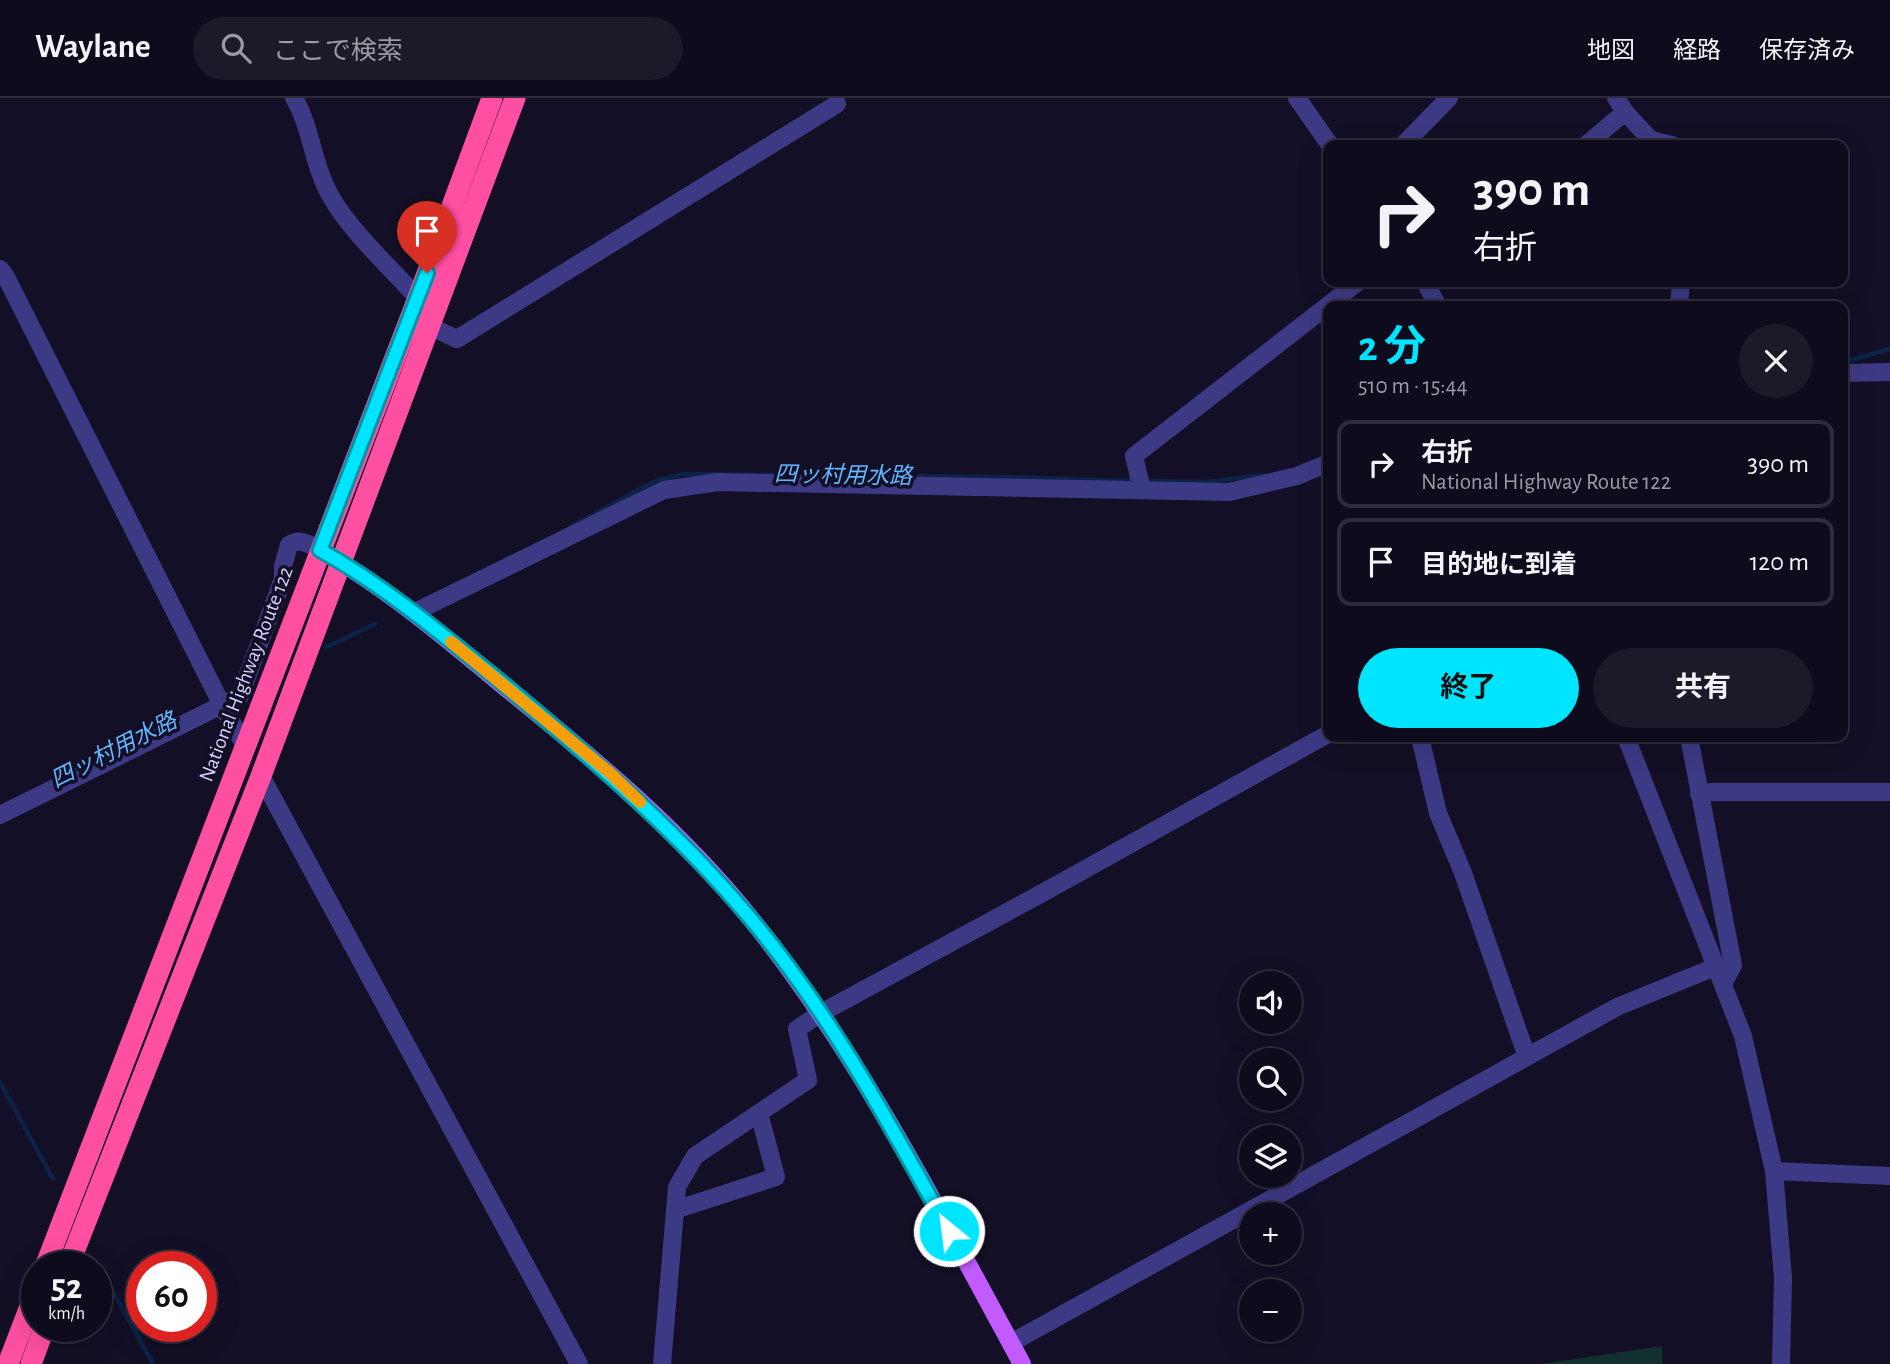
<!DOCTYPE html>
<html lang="ja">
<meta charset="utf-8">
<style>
body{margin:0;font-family:"Alegreya Sans","Noto Sans JP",sans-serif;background:#1c1929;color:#f1f3f6;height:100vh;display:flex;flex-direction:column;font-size:26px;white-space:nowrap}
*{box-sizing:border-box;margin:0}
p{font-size:23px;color:#9b9ba3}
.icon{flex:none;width:38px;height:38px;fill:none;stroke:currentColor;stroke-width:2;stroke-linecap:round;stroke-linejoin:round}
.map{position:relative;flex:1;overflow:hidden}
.sheet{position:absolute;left:1323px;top:203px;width:525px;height:441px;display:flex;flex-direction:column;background:#0e0b1c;border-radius:14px;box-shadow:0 7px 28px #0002,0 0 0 2px #2e2b3b}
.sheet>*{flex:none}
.hud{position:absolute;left:1323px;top:42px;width:525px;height:147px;border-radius:14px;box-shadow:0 7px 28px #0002,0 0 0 2px #2e2b3b;background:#0e0b1c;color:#f1f3f6;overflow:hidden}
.fabs{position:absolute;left:1239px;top:873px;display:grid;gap:14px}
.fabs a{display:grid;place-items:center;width:63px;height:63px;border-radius:50%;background:#0e0b1c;box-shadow:0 7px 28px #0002,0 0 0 2px #2e2b3b;font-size:35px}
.speed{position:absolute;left:21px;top:1153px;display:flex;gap:14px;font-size:35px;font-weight:700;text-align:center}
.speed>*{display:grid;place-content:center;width:91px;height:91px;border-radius:50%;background:#0e0b1c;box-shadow:0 7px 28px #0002,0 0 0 2px #2e2b3b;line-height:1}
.speed small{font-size:18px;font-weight:400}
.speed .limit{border:10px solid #d22;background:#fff;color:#111}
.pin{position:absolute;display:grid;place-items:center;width:60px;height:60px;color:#fff;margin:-72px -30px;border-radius:50% 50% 50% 0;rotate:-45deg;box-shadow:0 0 7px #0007}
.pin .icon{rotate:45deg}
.me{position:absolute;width:77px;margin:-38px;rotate:331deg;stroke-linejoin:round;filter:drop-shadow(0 0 5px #0008)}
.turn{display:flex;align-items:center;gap:24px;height:147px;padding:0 35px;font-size:32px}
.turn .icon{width:91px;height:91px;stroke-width:2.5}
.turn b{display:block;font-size:49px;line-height:60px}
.round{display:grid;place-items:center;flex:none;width:74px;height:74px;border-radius:37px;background:#1c1929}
.headline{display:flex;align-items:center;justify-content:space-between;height:119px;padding:0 35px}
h1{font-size:42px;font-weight:700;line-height:52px;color:#00e5ff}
.action{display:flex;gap:14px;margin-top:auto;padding:14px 35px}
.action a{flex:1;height:80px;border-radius:42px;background:#00e5ff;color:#111;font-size:28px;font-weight:700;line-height:80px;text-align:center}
.action a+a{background:#1c1929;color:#f1f3f6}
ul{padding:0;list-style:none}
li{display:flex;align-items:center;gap:21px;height:88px;margin:0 14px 10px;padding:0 21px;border:4px solid #2e2b3b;border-radius:14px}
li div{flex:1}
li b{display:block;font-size:26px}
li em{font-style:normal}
header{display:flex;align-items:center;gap:42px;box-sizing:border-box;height:98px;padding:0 35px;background:#0e0b1c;border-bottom:2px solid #2e2b3b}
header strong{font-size:33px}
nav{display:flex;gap:38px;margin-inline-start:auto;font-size:24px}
.search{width:490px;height:63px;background:#1c1929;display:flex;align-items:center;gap:18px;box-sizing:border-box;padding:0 24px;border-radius:38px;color:#9b9ba3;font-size:26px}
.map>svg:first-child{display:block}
.green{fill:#12302f}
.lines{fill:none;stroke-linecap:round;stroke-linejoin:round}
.stream{stroke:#0c2248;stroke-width:4.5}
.minor{stroke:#3d3a85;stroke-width:18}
.major{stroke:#c25bff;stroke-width:18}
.highway{stroke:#ff4fa3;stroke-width:21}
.route-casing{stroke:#0095a6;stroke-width:18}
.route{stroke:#00e5ff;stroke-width:12}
.slow{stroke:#f59e0b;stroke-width:12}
.labels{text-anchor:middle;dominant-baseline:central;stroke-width:7;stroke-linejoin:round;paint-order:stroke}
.street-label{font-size:21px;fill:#d9d4ff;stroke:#130f26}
.water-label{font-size:23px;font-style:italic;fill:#62b6ff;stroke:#130f26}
</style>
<header>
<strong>Waylane</strong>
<div class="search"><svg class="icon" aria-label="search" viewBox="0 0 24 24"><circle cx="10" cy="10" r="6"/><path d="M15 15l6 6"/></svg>ここで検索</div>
<nav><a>地図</a><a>経路</a><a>保存済み</a></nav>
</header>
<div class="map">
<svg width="1890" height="1266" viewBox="0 0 1890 1266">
<rect width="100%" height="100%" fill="#130f26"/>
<path class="green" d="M1662,1248V1266H1541Z"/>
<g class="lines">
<path class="stream" d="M1843,264L1890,251
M1145,383L1207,384L1264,377
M572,428L655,383L683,376L1006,379L1133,383
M326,549L375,526
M0,984L53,1081
M110,1188L153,1266"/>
<path class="minor" d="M294,0C310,27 312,59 325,87C342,126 389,168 418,200
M1297,0L1330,47
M1616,0L1625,14L1651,42L1672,47
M1403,47L1449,0
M1586,47L1625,14
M0,171L5,177L222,607L245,648
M1425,184L1438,208
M1679,208L1681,184
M429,228L457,241L837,6
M1843,275L1890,274
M1142,392L1134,358L1358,184
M415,514L664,392L718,384L1229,394L1297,378L1328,365
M1420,639L1438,715L1463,775L1527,959
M1626,639L1743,938L1774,1073L1783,1180L1781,1266
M1689,639L1733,867L1723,886
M261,678L579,1266
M1699,696L1710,694H1890
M0,717L240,598L283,481V468L289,447C300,439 310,447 320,452
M1774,1073L1890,1078
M675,1112L776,1079L759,1015
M1011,1245L1617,909L1715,869
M662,1266L677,1089L695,1058L808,982L797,931L821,915L1046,793L1328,636"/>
<path class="major" d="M320,452C387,490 446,540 505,589C593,660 681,733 752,822C860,957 939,1114 1022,1266"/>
<path class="highway" d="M45,1169L418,200L492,0
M68,1169L261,678L515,0
M8,1266L37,1190
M31,1266L45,1228"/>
</g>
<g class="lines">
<defs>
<path id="route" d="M427,175L320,452C388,490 448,541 508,590C594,662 678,734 750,820C830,915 889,1025 949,1133"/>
</defs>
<use href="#route" class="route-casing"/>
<use href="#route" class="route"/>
<path class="slow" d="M451,544L610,675L640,704"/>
</g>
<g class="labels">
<g class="street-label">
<text transform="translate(246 576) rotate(-69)">National Highway Route 122</text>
</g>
<g class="water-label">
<text transform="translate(843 378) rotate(1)">四ッ村用水路</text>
<text transform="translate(114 653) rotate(-27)">四ッ村用水路</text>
</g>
</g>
</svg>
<div class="fabs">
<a><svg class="icon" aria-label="sound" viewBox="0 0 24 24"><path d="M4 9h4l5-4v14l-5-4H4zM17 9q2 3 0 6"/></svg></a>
<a><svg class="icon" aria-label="search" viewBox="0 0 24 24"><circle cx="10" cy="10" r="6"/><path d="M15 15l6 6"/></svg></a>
<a><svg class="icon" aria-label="layers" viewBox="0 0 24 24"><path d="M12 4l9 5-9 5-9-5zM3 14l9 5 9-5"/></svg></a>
<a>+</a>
<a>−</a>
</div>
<div class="speed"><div>52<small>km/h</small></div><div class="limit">60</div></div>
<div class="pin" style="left:427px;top:175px;background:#d93025"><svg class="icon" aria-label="arrive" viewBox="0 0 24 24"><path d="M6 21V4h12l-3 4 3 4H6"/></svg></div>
<svg class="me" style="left:949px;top:1133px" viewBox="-20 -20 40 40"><circle r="17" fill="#00e5ff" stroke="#fff" stroke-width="3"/><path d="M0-11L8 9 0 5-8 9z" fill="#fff"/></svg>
<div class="hud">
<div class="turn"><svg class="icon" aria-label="right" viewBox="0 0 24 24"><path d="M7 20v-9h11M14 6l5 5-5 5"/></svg><div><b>390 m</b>右折</div></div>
</div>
<section class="sheet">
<div class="headline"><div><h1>2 分</h1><p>510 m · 15:44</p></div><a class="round"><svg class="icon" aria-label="close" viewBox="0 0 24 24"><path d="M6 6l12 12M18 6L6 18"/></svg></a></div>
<ul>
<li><svg class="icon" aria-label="right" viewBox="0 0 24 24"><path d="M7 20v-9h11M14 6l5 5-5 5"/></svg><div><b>右折</b><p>National Highway Route 122</p></div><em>390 m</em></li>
<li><svg class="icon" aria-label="arrive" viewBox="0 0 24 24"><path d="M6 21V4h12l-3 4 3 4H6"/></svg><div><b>目的地に到着</b></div><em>120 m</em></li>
</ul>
<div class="action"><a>終了</a><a>共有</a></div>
</section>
</div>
